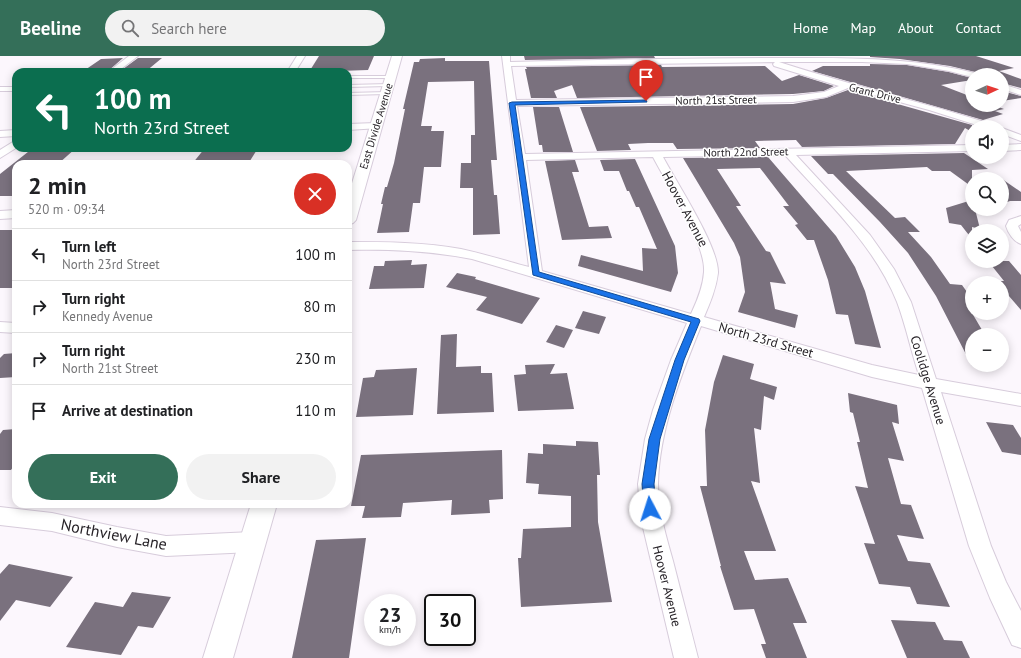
<!DOCTYPE html>
<meta charset="utf-8">
<style>
body{margin:0;font-family:"PT Sans",sans-serif;background:#f2f2f2;color:#202124;height:100vh;display:flex;flex-direction:column;font-size:15px;white-space:nowrap}
*{box-sizing:border-box;margin:0}
p{font-size:13px;color:#757577}
.icon{flex:none;width:22px;height:22px;fill:none;stroke:currentColor;stroke-width:2;stroke-linecap:round;stroke-linejoin:round}
.map{position:relative;flex:1;overflow:hidden}
.drawer{position:absolute;left:12px;top:104px;width:340px;height:348px;display:flex;flex-direction:column;background:#fff;border-radius:12px;box-shadow:0 2px 10px #0003}
.drawer>*{flex:none}
.banner{position:absolute;left:12px;top:12px;width:340px;height:84px;border-radius:12px;box-shadow:0 2px 10px #0003;background:#0b6e4f;color:#fff;overflow:hidden}
.needle{width:26px;rotate:87deg}
.fabs{position:absolute;left:965px;top:12px;display:grid;gap:8px}
.fabs a{display:grid;place-items:center;width:44px;height:44px;border-radius:50%;background:#fff;box-shadow:0 2px 10px #0003;font-size:20px}
.speed{position:absolute;left:364px;top:538px;display:flex;gap:8px;font-size:20px;font-weight:700;text-align:center}
.speed>*{display:grid;place-content:center;width:52px;height:52px;border-radius:50%;background:#fff;box-shadow:0 2px 10px #0003;line-height:1}
.speed small{font-size:10px;font-weight:400}
.speed .limit{border:2px solid #111;border-radius:6px;background:#fff;color:#111}
.pin{position:absolute;display:grid;place-items:center;width:34px;height:34px;color:#fff;margin:-41px -17px;border-radius:50% 50% 50% 0;rotate:-45deg;box-shadow:0 0 4px #0007}
.pin .icon{rotate:45deg}
.me{position:absolute;width:44px;margin:-22px;rotate:355deg;stroke-linejoin:round;filter:drop-shadow(0 0 3px #0008)}
.turn{display:flex;align-items:center;gap:14px;height:84px;padding:0 16px;font-size:18px}
.turn .icon{width:52px;height:52px;stroke-width:2.5}
.turn b{display:block;font-size:28px;line-height:34px}
.round{display:grid;place-items:center;flex:none;width:42px;height:42px;border-radius:21px;background:#f2f2f2}
.overview{display:flex;align-items:center;justify-content:space-between;height:68px;padding:0 16px}
h1{font-size:24px;font-weight:700;line-height:30px}
.primary-button{display:flex;gap:8px;margin-top:auto;padding:8px 16px}
.primary-button a{flex:1;height:46px;border-radius:24px;background:#346f59;color:#fff;font-size:16px;font-weight:700;line-height:46px;text-align:center}
.primary-button a+a{background:#f2f2f2;color:#202124}
ul{padding:0;list-style:none}
li{display:flex;align-items:center;gap:12px;height:52px;padding:0 16px;border-top:1px solid #e0e0e0}
li div{flex:1}
li b{display:block;font-size:15px}
li em{font-style:normal}
header{display:flex;align-items:center;gap:24px;box-sizing:border-box;height:56px;padding:0 20px;background:#346f59;color:#fff}
header strong{font-size:19px}
nav{display:flex;gap:22px;margin-inline-start:auto;font-size:14px}
.search{width:280px;height:36px;background:#f2f2f2;display:flex;align-items:center;gap:10px;box-sizing:border-box;padding:0 14px;border-radius:22px;color:#757577;font-size:15px}
.map>svg:first-child{display:block}
.building{fill:#7a717e}
.lines{fill:none;stroke-linecap:round;stroke-linejoin:round}
.service-casing{stroke:#d7ccdb;stroke-width:2}
.minor-casing{stroke:#d7ccdb;stroke-width:2}
.tertiary-casing{stroke:#d7ccdb;stroke-width:2}
.service{fill:#fff;fill-rule:evenodd}
.minor{fill:#fff;fill-rule:evenodd}
.tertiary{fill:#fff;fill-rule:evenodd}
.route{fill:#1a73e8;stroke:#114b97}
.labels{text-anchor:middle;dominant-baseline:central;stroke-width:3;stroke-linejoin:round;paint-order:stroke}
.far-street-label{font-size:11px;fill:#272328;stroke:#fff}
.street-label{font-size:13px;fill:#272328;stroke:#fff}
.near-street-label{font-size:16px;fill:#272328;stroke:#fff}
</style>
<header>
<strong>Beeline</strong>
<div class="search"><svg class="icon" aria-label="search" viewBox="0 0 24 24"><circle cx="10" cy="10" r="6"/><path d="M15 15l6 6"/></svg>Search here</div>
<nav><a>Home</a><a>Map</a><a>About</a><a>Contact</a></nav>
</header>
<div class="map">
<svg width="1021" height="602" viewBox="0 0 1021 602">
<rect width="100%" height="100%" fill="#fcf7fd"/>
<path class="building" d="M319,0H374L368,14L309,16Z
M524,0H654L655,2L525,4Z
M870,0H976L1014,12L999,15L1021,23V32L1002,27V19H977L975,16L950,10L900,3L870,1Z
M123,2L107,16H82L101,3Z
M138,2H162L145,16H119Z
M445,2V5H489L497,104H491L494,139H497L500,178L473,179V132H460L461,107H471V79H475L474,25L428,26L421,70H432L431,75H444L441,111H424L420,147H413L409,176L377,177L383,148H381L385,131H387L394,107L405,53H403L414,6H419L420,3Z
M870,8L907,9L949,16L972,22V24L941,29L972,41V49H993L1004,53L995,55L1003,58L983,64L812,15L823,10H870Z
M661,9L662,11L765,10L782,25L799,19L834,30L824,35L793,38L577,42L572,29L554,35L557,42H531L525,13H527L526,11Z
M848,34L972,69V76L965,72L955,88L802,91L796,84L755,85L760,92L677,93L673,87H648L628,88L631,94L597,95L580,51L793,48L826,42Z
M1002,35L1021,40V42L1002,45Z
M533,51H559L573,96H543L542,89H539Z
M33,92H76L58,108H16V140H0V118Z
M205,92H258L248,108H192Z
M964,97L988,113L972,114V131L950,115H932L927,111L846,115L895,162L905,161L920,176H908L931,201L950,228L962,229L972,243V257L985,279H972V310L936,240L908,197L880,166L833,118H828L811,100Z
M768,101L836,180L855,211L865,235L881,292L855,288L848,259L836,258L828,224L814,184H807L795,169L798,168L783,150H789L760,112L717,113L741,150H736L766,195L770,196L786,228L770,226L775,253L798,259L795,272L738,256L745,236L740,201L734,187L683,102Z
M635,103L675,190L678,217L671,236L578,210L581,199L643,215L642,192L657,193L639,151H636L629,135H627L619,115H604L600,104Z
M575,104L579,116H572L589,171L608,170L612,182L562,184L545,105Z
M1002,123L1021,136V145H1010L1002,148Z
M972,144V153H975L980,173L972,171V183L961,169L949,167L946,152Z
M0,174H16V232H0Z
M412,204L411,209L427,208L424,232L369,233L374,210H384L385,205Z
M988,205H1009L1021,219V254L1002,232V227H998L996,225H1004Z
M457,217L476,221L475,223L540,242L522,268L476,254L487,241L446,231Z
M583,255L606,261L599,278L575,272Z
M556,269L573,274L564,292L546,286Z
M457,278L456,311L481,310V317H492L494,356L437,358L441,279Z
M16,297V321L0,322V302L4,298Z
M723,299L754,308L750,323L777,331L774,344L764,340L761,374L754,372L760,427L751,425L776,495H744L755,524L788,522L807,567H793L807,602H766L761,588H766L754,553L734,554L720,510H721L700,430H707L705,374L714,326Z
M555,308L550,318L567,317L574,353L518,355L514,319L526,318L525,309Z
M417,312L413,359L356,361L363,322L374,321L376,314Z
M848,337L897,349L899,368L892,366L904,405L888,402L901,448L911,449L924,483L897,479L908,505L930,507L950,551L917,548L910,531L879,528L864,487L875,488L855,430L868,432L857,386H860L853,357L850,356Z
M986,366L1013,369L1021,382V399L1002,396Z
M16,373V407L11,414H0V378L3,374Z
M576,385L598,386L600,419H597L598,466L612,546L521,551L518,502H521L523,473L571,471V440L538,438L539,428L526,427L528,397L543,398V388L576,390Z
M502,394L503,443L489,444L490,457L451,459L452,444L403,447L401,461L362,462L365,450H351L361,399Z
M366,482L349,602H292L316,484Z
M9,508L73,521L50,551L16,544L0,565V518Z
M132,536L171,541L153,572L138,570L121,599L66,591L95,546L123,551Z
M891,564L935,566L944,584L962,585L970,602H907Z"/>
<g class="lines">
<defs>
<path id="service" d="M348,20H391L393,21L391,22H348Z
M389,28L388,30L348,31V29Z
M387,36V38H386L348,39V37Z
M258,105L260,106L261,108H255Z"/>
<path id="minor" d="M129,0H138L117,16H108Z
M297,0H305L295,16H287Z
M502,0H510V6C598,4 686,2 774,2C841,2 909,0 975,17L976,19H972V21L949,15L907,8L862,6H779C851,29 924,47 995,69L997,71H983L929,54L848,32L826,41L793,46L517,50L525,98L972,89V95L796,99L870,179L894,213L911,246L936,323L1021,338V350L941,336L991,490L1006,526L1021,555V592L1012,589L990,542L969,490L922,332L872,321L701,270C681,319 659,375 658,428C658,454 666,480 673,505C681,537 690,570 698,602H674L641,463L638,428L645,383L653,354L671,304L687,267L472,203C431,195 390,193 348,194V186C386,186 424,186 461,193C484,198 506,205 529,211ZM775,6L773,8L774,10L839,30L824,36L793,40L516,44L511,10ZM785,99C825,144 874,188 897,246C906,270 911,295 919,319L872,309L704,261C710,247 716,233 718,217C719,191 677,127 663,101ZM653,101C667,128 706,188 704,216C703,231 697,245 691,258L542,215L526,104Z
M1002,28L1021,34V39L1002,33Z
M0,31H16V35H0Z
M376,67L379,68L381,70L379,72L348,74V68Z
M1002,72L1021,79V85L1002,78Z
M16,74V80L0,81V75Z
M16,84V92L0,102V94Z
M1021,88V94L1002,95V89Z
M16,154V162L0,163V155Z
M1021,160V168L1018,170L1021,176V188C1014,186 1008,177 1006,170L1009,164Z
M0,266L16,267V277L0,276Z
M0,451L52,457L117,471L166,480L252,476L260,479L263,486L260,493L252,496L166,500L117,491L52,475L0,469Z"/>
<path id="tertiary" d="M392,0H402L356,164L353,167L348,169V140Z
M251,448H277L233,602H203Z"/>
</defs>
<use href="#service" class="service-casing"/>
<use href="#minor" class="minor-casing"/>
<use href="#tertiary" class="tertiary-casing"/>
<use href="#service" class="service"/>
<use href="#minor" class="minor"/>
<use href="#tertiary" class="tertiary"/>
</g>
<path class="route" d="M646,44L647,46L515,49L539,216L699,263L700,265L684,304L660,383L654,428L656,453L654,457L650,458L646,457L644,453L642,428L649,383L675,304L691,266L533,219L509,47L512,46Z"/>
<g class="labels">
<g class="far-street-label">
<text transform="translate(875 37) rotate(14)">Grant Drive</text>
<text transform="translate(716 44) rotate(-1)">North 21st Street</text>
<text transform="translate(376 70) rotate(-73)">East Divide Avenue</text>
<text transform="translate(746 96) rotate(-1)">North 22nd Street</text>
</g>
<g class="street-label">
<text transform="translate(685 153) rotate(62)">Hoover Avenue</text>
<text transform="translate(766 284) rotate(16)">North 23rd Street</text>
<text transform="translate(928 324) rotate(73)">Coolidge Avenue</text>
<text transform="translate(667 530) rotate(76)">Hoover Avenue</text>
</g>
<g class="near-street-label">
<text transform="translate(114 478) rotate(11)">Northview Lane</text>
</g>
</g>
</svg>
<div class="fabs">
<a><svg class="needle" viewBox="-14 -14 28 28"><path d="M0-13l5 13h-10z" fill="#e53935"/><path d="M0 13l5-13h-10z" fill="#757577"/></svg></a>
<a><svg class="icon" aria-label="sound" viewBox="0 0 24 24"><path d="M4 9h4l5-4v14l-5-4H4zM17 9q2 3 0 6"/></svg></a>
<a><svg class="icon" aria-label="search" viewBox="0 0 24 24"><circle cx="10" cy="10" r="6"/><path d="M15 15l6 6"/></svg></a>
<a><svg class="icon" aria-label="layers" viewBox="0 0 24 24"><path d="M12 4l9 5-9 5-9-5zM3 14l9 5 9-5"/></svg></a>
<a>+</a>
<a>−</a>
</div>
<div class="speed"><div>23<small>km/h</small></div><div class="limit">30</div></div>
<div class="pin" style="left:646px;top:45px;background:#d93025"><svg class="icon" aria-label="arrive" viewBox="0 0 24 24"><path d="M6 21V4h12l-3 4 3 4H6"/></svg></div>
<svg class="me" style="left:650px;top:453px" viewBox="-20 -20 40 40"><circle r="19" fill="#fff"/><path d="M0-13L10 11 0 6-10 11z" fill="#1a73e8"/></svg>
<div class="banner">
<div class="turn"><svg class="icon" aria-label="left" viewBox="0 0 24 24"><path d="M17 20v-9H6M10 6l-5 5 5 5"/></svg><div><b>100 m</b>North 23rd Street</div></div>
</div>
<section class="drawer">
<div class="overview"><div><h1>2 min</h1><p>520 m · 09:34</p></div><a class="round" style="background:#d93025;color:#fff"><svg class="icon" aria-label="close" viewBox="0 0 24 24"><path d="M6 6l12 12M18 6L6 18"/></svg></a></div>
<ul>
<li><svg class="icon" aria-label="left" viewBox="0 0 24 24"><path d="M17 20v-9H6M10 6l-5 5 5 5"/></svg><div><b>Turn left</b><p>North 23rd Street</p></div><em>100 m</em></li>
<li><svg class="icon" aria-label="right" viewBox="0 0 24 24"><path d="M7 20v-9h11M14 6l5 5-5 5"/></svg><div><b>Turn right</b><p>Kennedy Avenue</p></div><em>80 m</em></li>
<li><svg class="icon" aria-label="right" viewBox="0 0 24 24"><path d="M7 20v-9h11M14 6l5 5-5 5"/></svg><div><b>Turn right</b><p>North 21st Street</p></div><em>230 m</em></li>
<li><svg class="icon" aria-label="arrive" viewBox="0 0 24 24"><path d="M6 21V4h12l-3 4 3 4H6"/></svg><div><b>Arrive at destination</b></div><em>110 m</em></li>
</ul>
<div class="primary-button"><a>Exit</a><a>Share</a></div>
</section>
</div>
